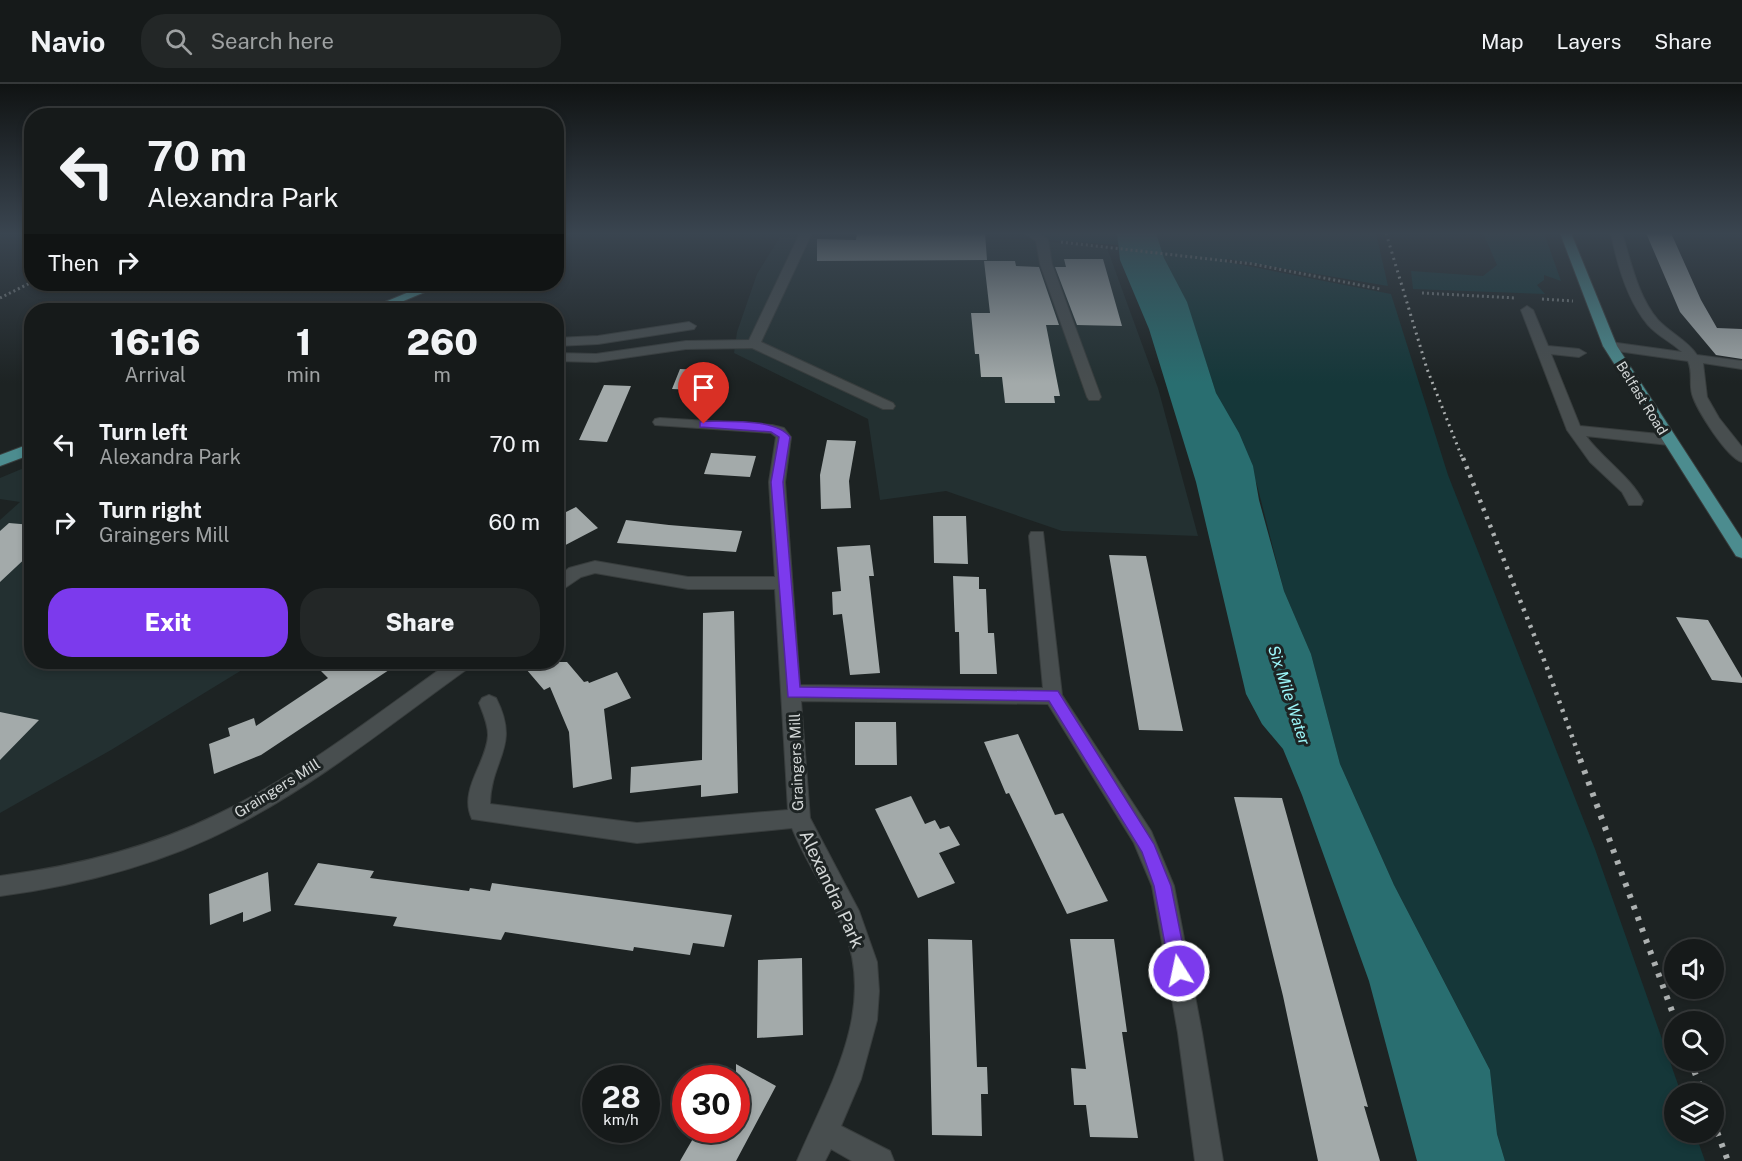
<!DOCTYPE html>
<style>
body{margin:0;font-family:"Public Sans",sans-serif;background:#232727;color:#f1f3f6;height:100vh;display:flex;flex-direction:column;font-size:22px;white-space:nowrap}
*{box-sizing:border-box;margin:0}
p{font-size:20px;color:#9ea1a2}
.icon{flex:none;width:33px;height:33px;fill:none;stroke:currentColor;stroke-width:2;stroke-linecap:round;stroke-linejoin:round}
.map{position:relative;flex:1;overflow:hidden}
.sheet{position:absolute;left:24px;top:219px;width:540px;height:366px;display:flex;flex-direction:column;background:#161a1a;border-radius:24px;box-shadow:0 3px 9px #0003,0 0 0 2px #353839}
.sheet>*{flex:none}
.banner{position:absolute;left:24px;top:24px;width:540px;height:183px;border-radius:24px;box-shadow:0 3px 9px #0003,0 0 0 2px #353839;background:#161a1a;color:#f1f3f6;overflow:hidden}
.controls{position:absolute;left:1664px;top:855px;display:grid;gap:12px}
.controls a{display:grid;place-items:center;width:60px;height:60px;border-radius:50%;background:#161a1a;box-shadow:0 3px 9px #0003,0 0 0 2px #353839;font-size:30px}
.speed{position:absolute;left:582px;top:981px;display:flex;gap:12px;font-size:30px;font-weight:700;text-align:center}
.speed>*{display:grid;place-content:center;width:78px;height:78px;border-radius:50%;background:#161a1a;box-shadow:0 3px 9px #0003,0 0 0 2px #353839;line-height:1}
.speed small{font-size:15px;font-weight:400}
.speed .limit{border:9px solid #d22;background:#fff;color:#111}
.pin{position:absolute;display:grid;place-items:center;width:51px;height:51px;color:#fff;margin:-62px -26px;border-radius:50% 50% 50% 0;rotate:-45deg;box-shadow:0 0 6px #0007}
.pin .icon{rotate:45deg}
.me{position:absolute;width:66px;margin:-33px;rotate:350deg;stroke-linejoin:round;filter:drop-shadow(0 0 4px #0008)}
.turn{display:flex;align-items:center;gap:21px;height:126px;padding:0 24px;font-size:27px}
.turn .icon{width:78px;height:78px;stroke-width:2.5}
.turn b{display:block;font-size:42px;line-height:51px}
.then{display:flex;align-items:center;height:57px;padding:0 24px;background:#0003;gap:12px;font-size:22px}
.eta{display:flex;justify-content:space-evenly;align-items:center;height:102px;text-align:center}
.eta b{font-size:36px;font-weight:800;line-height:42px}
.primary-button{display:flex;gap:12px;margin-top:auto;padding:12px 24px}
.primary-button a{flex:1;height:69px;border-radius:24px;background:#7c3aed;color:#fff;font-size:24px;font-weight:800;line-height:69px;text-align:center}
.primary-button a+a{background:#232727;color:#f1f3f6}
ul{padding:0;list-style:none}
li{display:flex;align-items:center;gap:18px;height:78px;padding:0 24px}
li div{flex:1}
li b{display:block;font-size:22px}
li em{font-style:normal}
header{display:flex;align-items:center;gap:36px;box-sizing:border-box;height:84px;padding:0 30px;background:#161a1a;border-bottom:2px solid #353839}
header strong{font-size:28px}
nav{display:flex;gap:33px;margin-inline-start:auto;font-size:21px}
.search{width:420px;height:54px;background:#232727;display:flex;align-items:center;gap:15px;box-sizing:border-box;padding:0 21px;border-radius:24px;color:#9ea1a2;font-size:22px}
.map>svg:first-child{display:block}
.built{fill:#233031}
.green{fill:#153739}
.water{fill:#296e70}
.building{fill:#a3aaaa}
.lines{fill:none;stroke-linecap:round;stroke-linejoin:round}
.minor-casing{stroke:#383d3d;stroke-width:2}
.major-casing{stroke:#383d3d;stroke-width:2}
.path{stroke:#7f8484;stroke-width:3;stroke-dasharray:2 3;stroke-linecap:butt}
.minor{fill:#484e4f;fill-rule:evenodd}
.major{fill:#4c8c8f;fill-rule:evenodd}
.rail-far2{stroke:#adb1b1;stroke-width:3;stroke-dasharray:2 4.5;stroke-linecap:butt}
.rail-far1{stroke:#adb1b1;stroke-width:4.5;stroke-dasharray:3 6;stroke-linecap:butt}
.rail{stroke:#adb1b1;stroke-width:6;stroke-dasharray:4 8;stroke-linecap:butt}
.route{fill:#7c3aed;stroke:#51269a;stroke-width:1.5}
.labels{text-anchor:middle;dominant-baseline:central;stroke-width:6;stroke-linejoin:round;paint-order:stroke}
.far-street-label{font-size:14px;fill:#d3d7d7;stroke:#1d2323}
.street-label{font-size:15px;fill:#d3d7d7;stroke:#1d2323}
.water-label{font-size:16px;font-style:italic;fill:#9cf6f9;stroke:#1d2323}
.near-street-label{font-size:18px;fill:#d3d7d7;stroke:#1d2323}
</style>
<header>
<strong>Navio</strong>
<div class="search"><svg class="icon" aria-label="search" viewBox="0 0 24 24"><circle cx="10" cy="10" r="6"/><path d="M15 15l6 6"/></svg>Search here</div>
<nav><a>Map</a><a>Layers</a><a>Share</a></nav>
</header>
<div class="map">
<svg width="1742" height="1077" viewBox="0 0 1742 1077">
<rect width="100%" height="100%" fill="#1d2323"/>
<path class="built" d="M780,153L1034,156L1107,164L1158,304L1198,452L1062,447L946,407L880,416L868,335L734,269L737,248L757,190Z
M31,381L32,578H255L111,666L0,729V436L20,418L0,415V394Z"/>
<path class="green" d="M1040,149H1118V161L1050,156Z
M1156,149H1376L1388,202L1227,175V178L1391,210L1448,391L1595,765L1681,1009L1674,1010V1048L1695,1049L1705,1077H1505L1497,1050L1490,986L1394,801L1340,680L1311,570L1284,507L1257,401L1216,309L1186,217L1164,174Z
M1483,149H1544L1561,197L1544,191V196L1537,201L1545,210L1413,205L1411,187L1483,192L1497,181Z"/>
<path class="water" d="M1117,149H1156L1164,174L1187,218L1216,309L1239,349L1253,382L1259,416L1284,507L1311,570L1340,680L1394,801L1490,986L1497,1050L1505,1077H1417L1369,897L1302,711L1283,665L1262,640L1246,610L1196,398L1149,245L1120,176Z"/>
<path class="building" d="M857,149H985L987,176L817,177V155L856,156Z
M1646,149H1671L1701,216L1717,244L1742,245V275L1716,271L1680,228Z
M1064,175H1103L1122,242L1077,241L1055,183H1066Z
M984,177H1015L1016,182L1039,183L1059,241H1046L1060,312H1054L1055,319H1005L1002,293H981L979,270H975L971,229H990Z
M680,285L702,286L695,306L672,305Z
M604,301L631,302L607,358L579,356Z
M827,356L856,357L849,397L851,424L821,425L820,391Z
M711,369L756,372L750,393L704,390Z
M576,423L598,444L556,466V433Z
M933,432H966L968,480L934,479Z
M626,436L669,441L742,447L736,468L617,459Z
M9,439L32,441V468L0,498V447Z
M870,461L874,492H869L880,589L850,591L842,530L833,531L832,508L841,507L837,463Z
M1109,471L1146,472L1183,647L1139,646Z
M953,492L979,493V505H986L988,549H994L997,590H960L959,548H955Z
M734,527L738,709L701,713V701L630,709L631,683L702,676L703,529Z
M1676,533L1708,536L1742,594V599L1712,596Z
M336,578H401L261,671L214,690L209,660L230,652L228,644L254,634L256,642L328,594L321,587Z
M520,578H567L584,598L588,597L589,599L617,588L631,614L604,625L612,695L573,704L569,648L550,603L544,606Z
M0,628L39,636L0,676Z
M855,638H896L897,681H855Z
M1018,650L1055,731L1063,729L1108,817L1067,830L1009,709L1006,710L984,658Z
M911,712L925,740L935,736L940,745L949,742L960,761L939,769L955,799L918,814L875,725Z
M1234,713L1282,714L1368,1023L1364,1022L1380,1077H1318L1283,912Z
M318,779L374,787L370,794L469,807L470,804L490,807L492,799L732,831L724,863L693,859L690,871L634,863L633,867L505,848L501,856L393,842L397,833L294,821Z
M268,788L271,827L243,838V828L210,841L209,810Z
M928,855L972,856L977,983H987L988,1010H981L982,1052L932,1051Z
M1070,855H1114L1127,948H1122L1138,1054L1090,1053L1086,1021H1074L1071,984L1086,985Z
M802,874L803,951L757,954L758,876Z
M736,980L776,1002L736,1077H680L698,1046H736Z"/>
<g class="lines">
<defs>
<path id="minor" d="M800,149H812L761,258L893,319L895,322L893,325H883L752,264L686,265L596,278L556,277V269L596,270L686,257L749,256Z
M1024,149H1038L1048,155L1052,180L1101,313L1099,316H1089L1087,313L1040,180L1036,157Z
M1611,149H1622C1631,178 1638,213 1658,236C1670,249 1687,256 1697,271L1742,277V285L1703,279L1707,313L1719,334L1742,363V378C1727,374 1696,325 1692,310C1689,298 1693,289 1688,277L1610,266L1603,262L1610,258L1682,268C1671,258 1658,252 1648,241C1627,216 1617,180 1611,149Z
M1527,222L1533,226L1548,262L1579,265L1586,269L1579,273L1551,270L1580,342L1669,351L1676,356L1669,361L1586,352C1604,376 1630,392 1643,417L1641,421H1629L1622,408L1590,378L1567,346L1521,226Z
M689,238L696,242L694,245L598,260L556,262V254L598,252Z
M660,334L772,341L784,344L791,353L785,398L800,601L1043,604L1029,452L1031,448H1043L1062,611L1151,747L1174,802L1202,949L1223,1077H1195L1178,949L1152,802L1134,759L1048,620L801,617L810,734L859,827L877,878L879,907L877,936L861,995L841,1042L890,1067L894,1077H852L831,1065L825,1077H797C828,1004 877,927 844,846C830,811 806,780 792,744L637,759L472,735C458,706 487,679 488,651C488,640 483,629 479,619L482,614L489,611L496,614C521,663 491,674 490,720L637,739L788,726L775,505H688L595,489L581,493L556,510V494L569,484L595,477L688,493H775L769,398L776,353L771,349L655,341L653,338L655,335Z
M450,578H472L470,583C393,638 319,699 235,742C162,780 81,801 0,812V792C76,782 149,764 218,730C301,690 375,631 450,578Z"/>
<path id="major" d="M556,149H569L556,154Z
M1560,149H1571L1617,262L1742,455V474L1736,472L1603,262Z
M428,200H444L382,226H366Z
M32,359V370L0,382V371Z"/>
</defs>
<use href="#minor" class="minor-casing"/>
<use href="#major" class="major-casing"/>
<path class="path" d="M1061,158L1253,180L1380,205
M1422,209L1516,214
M0,214L32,198
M1542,215L1573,217"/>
<use href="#minor" class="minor"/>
<use href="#major" class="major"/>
<path class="rail-far2" d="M1386,149L1427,285L1463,376"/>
<path class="rail-far1" d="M1463,374L1546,581L1581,677"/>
<path class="rail" d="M1580,675L1676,938
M1690,976L1703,1010
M1713,1037L1728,1077"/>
</g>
<linearGradient id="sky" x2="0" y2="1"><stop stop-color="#101313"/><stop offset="0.5" stop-color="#3a4550"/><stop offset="1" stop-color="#3a4550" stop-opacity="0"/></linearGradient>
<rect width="1742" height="299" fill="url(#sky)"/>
<path class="route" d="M704,337C727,338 776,334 790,353L783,398L800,603L1058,607L1154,760L1171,802L1188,887L1186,893L1179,896L1173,893L1170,887L1154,802L1142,768L1049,617L788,613L771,398L779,353L771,348L700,343V338Z"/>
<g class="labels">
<g class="far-street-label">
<text transform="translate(1642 314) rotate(58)">Belfast Road</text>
</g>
<g class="street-label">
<text transform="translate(796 678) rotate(-92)">Graingers Mill</text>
<text transform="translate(277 704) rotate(-32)">Graingers Mill</text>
</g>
<g class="water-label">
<text transform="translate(1289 611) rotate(72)">Six Mile Water</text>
</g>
<g class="near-street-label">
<text transform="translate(832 805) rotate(65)">Alexandra Park</text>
</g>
</g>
</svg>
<div class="controls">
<a><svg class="icon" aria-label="sound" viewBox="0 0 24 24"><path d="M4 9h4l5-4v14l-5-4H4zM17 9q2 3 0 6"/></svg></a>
<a><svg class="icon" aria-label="search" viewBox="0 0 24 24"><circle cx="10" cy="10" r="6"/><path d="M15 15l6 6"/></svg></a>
<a><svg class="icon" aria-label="layers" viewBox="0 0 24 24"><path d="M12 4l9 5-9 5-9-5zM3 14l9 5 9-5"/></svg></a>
</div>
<div class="speed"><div>28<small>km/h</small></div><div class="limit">30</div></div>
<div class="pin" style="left:704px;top:340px;background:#d93025"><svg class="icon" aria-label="arrive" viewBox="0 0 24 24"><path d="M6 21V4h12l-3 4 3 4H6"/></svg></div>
<svg class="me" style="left:1179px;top:887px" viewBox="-20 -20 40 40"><circle r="17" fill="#7c3aed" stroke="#fff" stroke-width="3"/><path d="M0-11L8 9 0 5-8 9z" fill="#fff"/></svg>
<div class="banner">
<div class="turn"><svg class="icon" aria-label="left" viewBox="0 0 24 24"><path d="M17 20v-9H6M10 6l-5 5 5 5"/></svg><div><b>70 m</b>Alexandra Park</div></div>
<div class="then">Then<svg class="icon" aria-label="right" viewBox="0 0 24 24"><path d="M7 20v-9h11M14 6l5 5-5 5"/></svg></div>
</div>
<section class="sheet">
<div class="eta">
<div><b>16:16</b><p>Arrival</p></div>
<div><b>1</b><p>min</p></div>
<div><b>260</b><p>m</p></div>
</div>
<ul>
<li><svg class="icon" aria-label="left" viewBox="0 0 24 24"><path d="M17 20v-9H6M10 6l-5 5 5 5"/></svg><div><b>Turn left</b><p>Alexandra Park</p></div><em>70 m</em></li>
<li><svg class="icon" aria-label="right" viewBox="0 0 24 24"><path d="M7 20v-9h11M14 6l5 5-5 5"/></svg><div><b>Turn right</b><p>Graingers Mill</p></div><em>60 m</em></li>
</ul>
<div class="primary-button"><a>Exit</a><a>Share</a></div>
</section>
</div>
